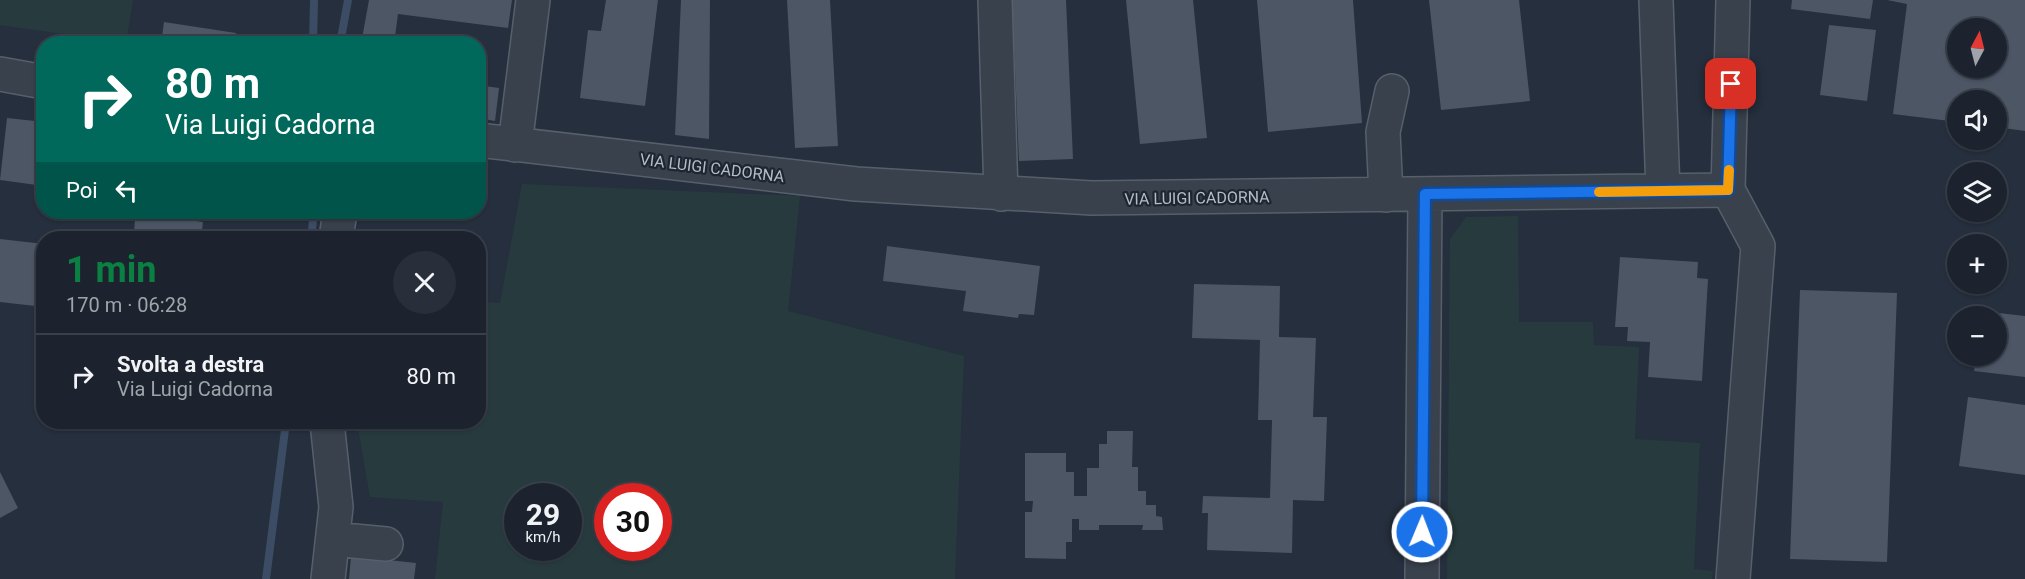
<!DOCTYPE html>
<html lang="it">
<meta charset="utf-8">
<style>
body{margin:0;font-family:Roboto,sans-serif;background:#292f3a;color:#f1f3f6;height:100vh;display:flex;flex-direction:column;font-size:22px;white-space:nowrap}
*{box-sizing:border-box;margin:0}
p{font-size:20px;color:#a0a4aa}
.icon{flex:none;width:33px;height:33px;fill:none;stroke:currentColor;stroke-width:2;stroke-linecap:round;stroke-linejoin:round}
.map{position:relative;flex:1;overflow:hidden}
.panel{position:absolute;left:36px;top:231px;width:450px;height:198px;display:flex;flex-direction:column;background:#1c232e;border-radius:24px;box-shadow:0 2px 4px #0004,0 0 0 2px #3a404a}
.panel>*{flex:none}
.top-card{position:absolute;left:36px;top:36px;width:450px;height:183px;border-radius:24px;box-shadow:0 2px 4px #0004,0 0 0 2px #3a404a;background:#00695c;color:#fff;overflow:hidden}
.needle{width:39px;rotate:7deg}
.buttons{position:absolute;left:1947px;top:18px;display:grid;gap:12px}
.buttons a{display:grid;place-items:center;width:60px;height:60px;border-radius:50%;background:#1c232e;box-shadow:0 2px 4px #0004,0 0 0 2px #3a404a;font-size:30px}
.speed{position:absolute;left:504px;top:483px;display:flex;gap:12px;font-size:30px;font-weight:700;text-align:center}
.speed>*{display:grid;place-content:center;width:78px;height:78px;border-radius:50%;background:#1c232e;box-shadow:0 2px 4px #0004,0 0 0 2px #3a404a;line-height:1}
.speed small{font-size:15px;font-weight:400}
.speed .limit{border:9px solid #d22;background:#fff;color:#111}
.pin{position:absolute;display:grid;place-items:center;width:51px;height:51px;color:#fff;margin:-26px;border-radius:12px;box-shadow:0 3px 9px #0006}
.me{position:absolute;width:66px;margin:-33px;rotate:1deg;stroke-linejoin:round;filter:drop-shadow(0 0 4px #0008)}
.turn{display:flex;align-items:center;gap:21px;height:126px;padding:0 30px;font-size:27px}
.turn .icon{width:78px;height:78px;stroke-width:2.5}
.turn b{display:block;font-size:42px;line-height:51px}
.then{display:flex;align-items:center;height:57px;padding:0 30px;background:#0003;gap:12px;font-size:22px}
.round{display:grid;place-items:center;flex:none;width:63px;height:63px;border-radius:32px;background:#292f3a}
.head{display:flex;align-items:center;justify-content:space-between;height:102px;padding:0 30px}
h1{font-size:36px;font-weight:700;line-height:45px;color:#0b8043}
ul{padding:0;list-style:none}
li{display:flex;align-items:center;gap:18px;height:84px;padding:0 30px;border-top:2px solid #3a404a}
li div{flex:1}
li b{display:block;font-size:22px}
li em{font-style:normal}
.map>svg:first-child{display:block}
.green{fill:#273b3e;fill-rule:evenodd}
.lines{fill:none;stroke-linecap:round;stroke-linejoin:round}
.stream{stroke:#3c4c65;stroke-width:8}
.building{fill:#4c5665;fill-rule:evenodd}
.minor-casing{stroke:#575f6b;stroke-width:36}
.minor{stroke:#39414d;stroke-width:33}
.route-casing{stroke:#114b97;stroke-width:15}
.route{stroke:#1a73e8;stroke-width:10}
.slow{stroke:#f59e0b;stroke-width:10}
.labels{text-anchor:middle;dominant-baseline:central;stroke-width:4.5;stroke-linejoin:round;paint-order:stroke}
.street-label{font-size:16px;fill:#b5bcc8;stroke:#1e2632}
</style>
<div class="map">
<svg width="2025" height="579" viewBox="0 0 2025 579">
<rect width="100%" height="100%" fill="#252f3d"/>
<path class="green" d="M0,0H133L126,43L0,25Z
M522,184L800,196L788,311L964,356L955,579H435L443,502L370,497L357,422H478L479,302L500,303ZM518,496H568V548H518ZM608,496H658V548H608Z
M1518,216L1519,322H1593L1594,345L1639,347L1635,439L1700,443L1694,569L1713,571L1712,579H1447L1450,239L1466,217Z"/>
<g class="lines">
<path class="stream" d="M313,44L314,0
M340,44L348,0
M311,238L314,212
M266,579L286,422"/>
</g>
<path class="building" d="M369,0H512L508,28L398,14L394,44H361Z
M606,0H658L645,106L580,98L588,30L601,31Z
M681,0H710L709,139L675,135Z
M787,0H830L838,146L795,148Z
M1012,0H1066L1073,159L1019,161Z
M1126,0H1193L1207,138L1140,144Z
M1257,0H1353L1362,123L1268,132Z
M1429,0H1519L1530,101L1441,110Z
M1792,0H1873L1870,19L1791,9Z
M1887,0H2025V131L1996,127V100H1958V122L1893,114L1907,4ZM1958,28H1996V68H1958Z
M164,22L236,33L234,44H161Z
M1829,25L1876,30L1867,101L1820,95Z
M478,85L499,88L495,121L478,118Z
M7,118L44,122V186L0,180Z
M152,212H197L196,221L203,222L201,238H148L149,236L134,234L135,219L150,221Z
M0,239L44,244V307L0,302Z
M887,246L1040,266L1034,315L1019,314L1018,318L963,311L966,291L883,281Z
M1620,257L1698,262L1697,278L1708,279L1702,381L1648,377L1650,342L1627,341L1628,327H1615Z
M1194,284L1280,286L1279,337L1316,338L1313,417H1327L1324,501L1293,500L1292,553L1207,550L1208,513H1202L1203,496L1270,498L1272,420H1258L1260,340L1192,338Z
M1800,290L1897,293L1887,562L1790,559Z
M1981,311L2025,316V377L1974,371L1976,356H1996V316H1980Z
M1968,397L2025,405V475L1959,466Z
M1107,431H1133L1132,467H1138V491H1146V505H1156V516L1162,517L1163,530H1142L1143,525H1099V530H1079V519H1072V542H1066V559L1025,558V512H1032L1033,501H1025V453H1066V472H1074V496H1087V468H1099V444H1107Z
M0,472L18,508L0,518Z
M351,556L416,563L414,579H349Z"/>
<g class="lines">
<defs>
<path id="minor" d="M995,0L1001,194
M1656,0L1663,191
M0,74L44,82
M478,140L856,184L1092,198L1728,190
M515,145L533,0
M1728,190L1758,246L1733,579
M1728,190L1733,0
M1386,195L1383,132L1392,91
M336,238L340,212
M327,422L336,507L328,579
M333,539L386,544
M1422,579L1425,194"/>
</defs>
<use href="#minor" class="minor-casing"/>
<use href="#minor" class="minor"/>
</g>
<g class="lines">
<defs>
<path id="route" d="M1422,532L1425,194L1728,190L1731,84"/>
</defs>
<use href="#route" class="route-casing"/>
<use href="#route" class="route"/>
<path class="slow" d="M1599,192L1728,190L1729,170"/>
</g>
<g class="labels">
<g class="street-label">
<text transform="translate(712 168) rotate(7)">VIA LUIGI CADORNA</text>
<text transform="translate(1197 198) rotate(-1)">VIA LUIGI CADORNA</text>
</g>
</g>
</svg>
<div class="buttons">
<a><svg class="needle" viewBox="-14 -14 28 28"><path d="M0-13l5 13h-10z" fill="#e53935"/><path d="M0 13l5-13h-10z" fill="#a0a4aa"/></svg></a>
<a><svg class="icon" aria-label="sound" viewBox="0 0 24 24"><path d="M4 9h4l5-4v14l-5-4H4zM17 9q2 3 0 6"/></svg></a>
<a><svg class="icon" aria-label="layers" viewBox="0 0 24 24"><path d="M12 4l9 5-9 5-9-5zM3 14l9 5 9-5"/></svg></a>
<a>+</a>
<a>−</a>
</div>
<div class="speed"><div>29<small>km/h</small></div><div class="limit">30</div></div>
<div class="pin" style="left:1731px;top:84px;background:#d93025"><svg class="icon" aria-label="arrive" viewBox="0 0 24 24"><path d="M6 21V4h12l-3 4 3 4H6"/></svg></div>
<svg class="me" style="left:1422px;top:532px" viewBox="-20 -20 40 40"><circle r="17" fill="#1a73e8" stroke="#fff" stroke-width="3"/><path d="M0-11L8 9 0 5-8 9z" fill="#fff"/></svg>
<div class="top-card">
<div class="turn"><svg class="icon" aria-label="right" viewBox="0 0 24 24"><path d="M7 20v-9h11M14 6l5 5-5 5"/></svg><div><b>80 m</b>Via Luigi Cadorna</div></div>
<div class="then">Poi<svg class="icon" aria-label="left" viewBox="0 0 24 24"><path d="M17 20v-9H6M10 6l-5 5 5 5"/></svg></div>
</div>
<section class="panel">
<div class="head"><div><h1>1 min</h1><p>170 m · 06:28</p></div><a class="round"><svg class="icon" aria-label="close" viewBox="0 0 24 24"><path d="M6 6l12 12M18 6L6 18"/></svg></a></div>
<ul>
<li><svg class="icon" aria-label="right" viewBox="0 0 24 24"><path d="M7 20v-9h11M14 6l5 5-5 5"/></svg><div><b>Svolta a destra</b><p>Via Luigi Cadorna</p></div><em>80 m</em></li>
</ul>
</section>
</div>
